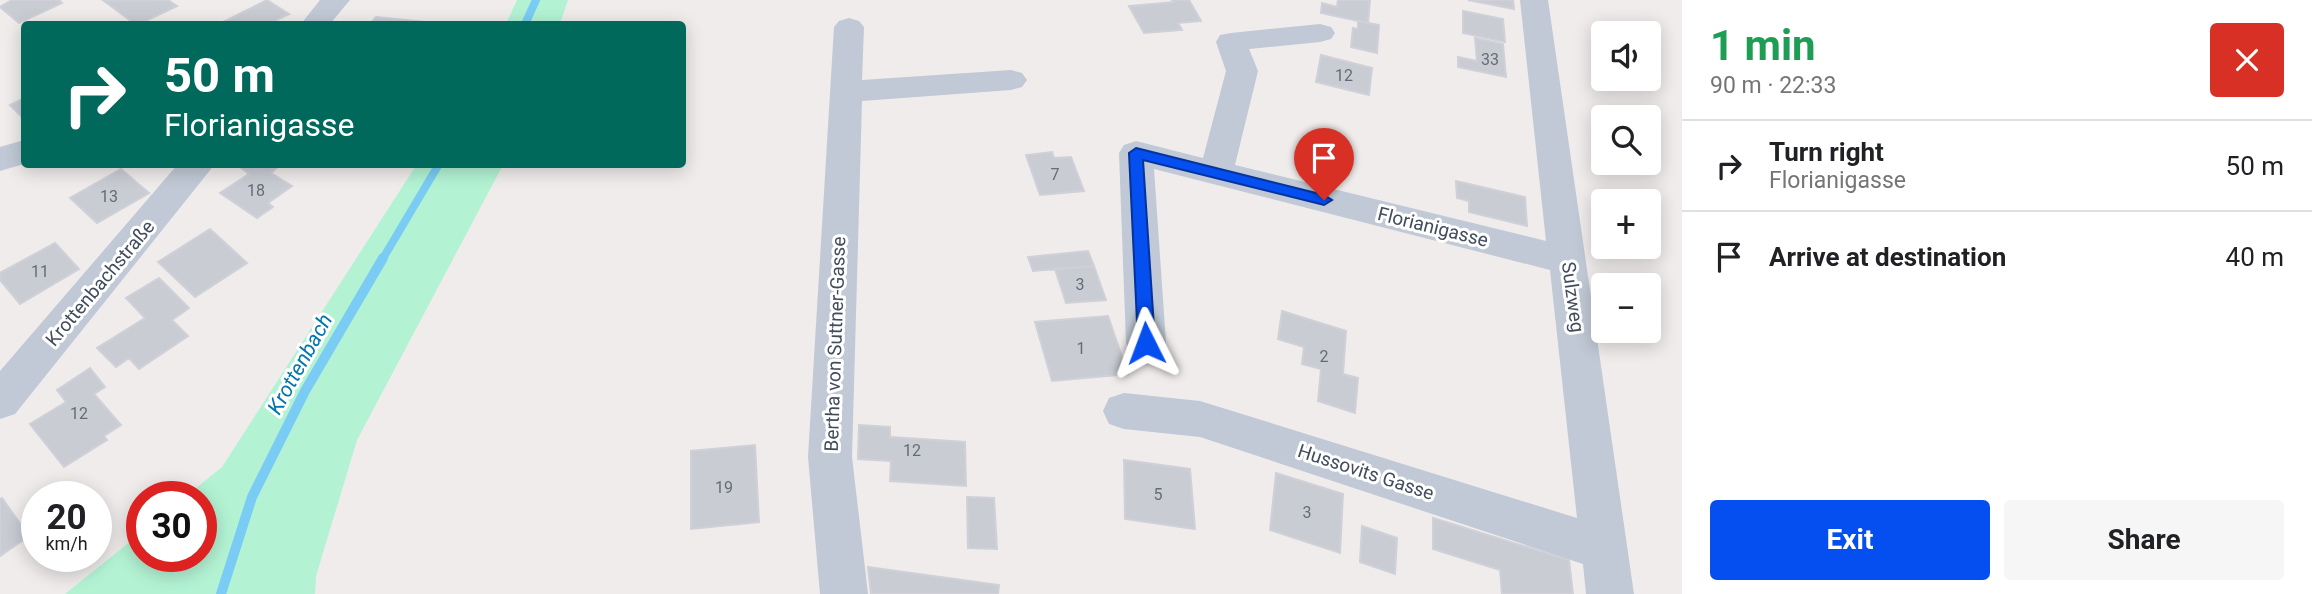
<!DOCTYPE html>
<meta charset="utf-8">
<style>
body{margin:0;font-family:Roboto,sans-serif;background:#f6f6f6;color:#202124;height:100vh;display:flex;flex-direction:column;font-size:26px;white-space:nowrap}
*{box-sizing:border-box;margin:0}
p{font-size:23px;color:#757577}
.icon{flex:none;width:38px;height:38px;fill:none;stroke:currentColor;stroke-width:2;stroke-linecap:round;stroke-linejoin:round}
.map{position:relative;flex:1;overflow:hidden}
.panel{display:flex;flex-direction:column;background:#fff;width:630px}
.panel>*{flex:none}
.hud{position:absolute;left:21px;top:21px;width:665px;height:147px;border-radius:7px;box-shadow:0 4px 18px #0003;background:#00695c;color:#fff;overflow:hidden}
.fabs{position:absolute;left:1591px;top:21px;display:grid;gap:14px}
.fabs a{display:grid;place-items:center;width:70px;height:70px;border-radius:7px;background:#fff;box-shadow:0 4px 18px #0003;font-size:35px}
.speed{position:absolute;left:21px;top:481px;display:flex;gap:14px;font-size:35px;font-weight:700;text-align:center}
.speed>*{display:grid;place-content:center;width:91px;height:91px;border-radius:50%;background:#fff;box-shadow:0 4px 18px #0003;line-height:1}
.speed small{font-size:18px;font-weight:400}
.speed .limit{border:10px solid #d22;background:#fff;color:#111}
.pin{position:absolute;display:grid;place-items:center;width:60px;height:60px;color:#fff;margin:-72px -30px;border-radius:50% 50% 50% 0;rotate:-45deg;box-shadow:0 0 7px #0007}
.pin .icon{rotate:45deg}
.me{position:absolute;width:77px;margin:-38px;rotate:357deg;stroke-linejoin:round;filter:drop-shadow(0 0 5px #0008)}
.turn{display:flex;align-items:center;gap:24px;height:147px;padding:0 28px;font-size:32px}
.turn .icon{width:91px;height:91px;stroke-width:2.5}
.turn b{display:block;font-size:49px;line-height:60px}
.round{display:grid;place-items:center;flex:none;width:74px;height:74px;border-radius:7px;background:#f6f6f6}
.head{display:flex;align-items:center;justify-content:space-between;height:119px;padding:0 28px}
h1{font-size:42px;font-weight:700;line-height:52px;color:#1e9e55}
.action{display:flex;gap:14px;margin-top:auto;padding:14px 28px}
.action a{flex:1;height:80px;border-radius:7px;background:#054eef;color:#fff;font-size:28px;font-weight:700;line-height:80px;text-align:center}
.action a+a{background:#f6f6f6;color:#202124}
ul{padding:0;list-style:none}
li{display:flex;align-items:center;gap:21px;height:91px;padding:0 28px;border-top:2px solid #e0e0e0}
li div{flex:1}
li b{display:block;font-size:26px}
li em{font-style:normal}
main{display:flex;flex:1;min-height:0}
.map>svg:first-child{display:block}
.green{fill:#b3f3d4}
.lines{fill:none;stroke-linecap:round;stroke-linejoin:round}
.stream-far1{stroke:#7bccf5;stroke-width:8}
.stream{stroke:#7bccf5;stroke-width:10}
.building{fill:#caccd4;stroke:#cfd0d8;stroke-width:2}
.minor{fill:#c0c9d5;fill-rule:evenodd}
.route{fill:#054eef;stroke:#03339b;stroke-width:2}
.labels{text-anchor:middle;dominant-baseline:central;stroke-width:6;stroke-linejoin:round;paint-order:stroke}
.number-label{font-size:16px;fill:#646c79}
.street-label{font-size:19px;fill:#424c5b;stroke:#fff}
.water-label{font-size:21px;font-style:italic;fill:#0075b0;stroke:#fff}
</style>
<main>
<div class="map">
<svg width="1682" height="594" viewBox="0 0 1682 594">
<rect width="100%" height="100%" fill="#efeceb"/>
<path class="green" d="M517,0H568L560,24H506Z
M417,164L503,165L357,440L316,576L315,594H65L142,532V556H201V497H185L222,467Z"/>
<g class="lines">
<path class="stream-far1" d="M525,24L536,0
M382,260L439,164"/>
<path class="stream" d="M221,594L252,497L305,391L383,258"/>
</g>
<path class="building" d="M12,0H59L62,3L19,23L0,7Z
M168,0L177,6L139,24H135L104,1Z
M267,0L289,14L268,24H231L225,21Z
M1172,0H1189L1201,21L1178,23L1182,30L1144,33L1129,6L1174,2Z
M1338,0H1370L1368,23L1321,13L1322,3L1337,7Z
M1468,0H1513L1514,9Z
M1463,11L1503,19L1505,42L1463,33Z
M376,17L426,22L424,24H370Z
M1358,21L1379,25L1377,53L1351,47L1353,28L1358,29Z
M1475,38L1503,44L1506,77L1458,67V57L1477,61Z
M1321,55L1372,68L1369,95L1316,82Z
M24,98V119L10,105Z
M1052,152L1054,158L1071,157L1084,191L1040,195L1026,155Z
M281,164L271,173L292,186L268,203L273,207L257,218L220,193L249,174L236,164Z
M121,169L149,193L97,223L70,198Z
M1456,181L1525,197L1527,226L1469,212V201L1457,198Z
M210,229L247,263L195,297L158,262Z
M55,243L79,269L20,304L0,280V273Z
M1088,251L1094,266L1033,271L1028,257Z
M1094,266L1106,300L1066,303L1055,269Z
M159,278L189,308L172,320L188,336L139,369L129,358L116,367L97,348L145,318L126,298Z
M1282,311L1346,331L1343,374L1358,378L1355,413L1318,401L1321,369L1302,364L1304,347L1278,339Z
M1108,316L1128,374L1052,381L1035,322Z
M90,368L105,387L94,394L121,425L104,436L107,440L64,467L30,424L66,402L57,390Z
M859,425L890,427V437L965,442L966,486L890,481L891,461L858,459Z
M755,445L759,522L691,529V451Z
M1124,460L1190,469L1195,529L1125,519Z
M1276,473L1343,494L1340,553L1270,530Z
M967,497L994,498L997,549L968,548Z
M2,498L29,536L0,556V499Z
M1433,518L1569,560L1573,594H1502L1500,570L1433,549Z
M1362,526L1397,538L1395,574L1360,562Z
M868,567L999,585L998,594H871Z"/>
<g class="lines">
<path class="minor" d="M320,0H350L330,24H301Z
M1520,0H1548L1634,594H1586L1583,564L1200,437L1124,429L1109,424L1103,411L1109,398L1124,393L1200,401L1577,518L1550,270L1154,169L1166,343L1160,355L1146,359L1132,355L1126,343L1119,153L1124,145L1136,141L1203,158L1226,71L1216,42L1220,35L1231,33L1320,24L1331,27L1335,33L1331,39L1320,42L1249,49L1258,71L1235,165L1546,241Z
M849,18L859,21L864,27L862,80L1011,70L1022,73L1027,80L1022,87L1011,90L862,101L852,457L868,594H820L808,457L834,27L839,21Z
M24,140V164L0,171V147Z
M178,164H215L15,414L0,419V371Z"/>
</g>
<path class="route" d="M1136,148L1324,195L1332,200L1324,205L1143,160L1155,343L1152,347H1140L1138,343L1129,153Z"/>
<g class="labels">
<g class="number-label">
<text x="1490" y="59">33</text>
<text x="1344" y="75">12</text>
<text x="1055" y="174">7</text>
<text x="256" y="190">18</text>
<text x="109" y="196">13</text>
<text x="40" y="271">11</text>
<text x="1080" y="284">3</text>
<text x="1081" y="348">1</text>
<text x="1324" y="356">2</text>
<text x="79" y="413">12</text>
<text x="912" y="450">12</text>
<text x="724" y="487">19</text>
<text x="1158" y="494">5</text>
<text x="1307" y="512">3</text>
</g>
<g class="street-label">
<text transform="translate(1433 227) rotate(14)">Florianigasse</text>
<text transform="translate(100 283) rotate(-50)">Krottenbachstraße</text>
<text transform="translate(1573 297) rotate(82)">Sulzweg</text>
<text transform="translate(835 344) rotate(-88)">Bertha von Suttner-Gasse</text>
<text transform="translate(1366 472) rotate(18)">Hussovits Gasse</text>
</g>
<g class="water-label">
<text transform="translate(300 364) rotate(-61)">Krottenbach</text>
</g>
</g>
</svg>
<div class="fabs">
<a><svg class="icon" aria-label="sound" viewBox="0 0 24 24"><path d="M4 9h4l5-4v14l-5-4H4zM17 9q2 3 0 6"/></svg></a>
<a><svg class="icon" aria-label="search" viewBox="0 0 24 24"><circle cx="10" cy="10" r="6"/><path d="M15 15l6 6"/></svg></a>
<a>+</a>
<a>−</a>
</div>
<div class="speed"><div>20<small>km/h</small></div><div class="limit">30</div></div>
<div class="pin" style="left:1324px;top:200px;background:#d93025"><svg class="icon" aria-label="arrive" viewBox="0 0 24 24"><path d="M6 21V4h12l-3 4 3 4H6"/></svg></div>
<svg class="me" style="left:1146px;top:343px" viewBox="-20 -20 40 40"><path d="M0-17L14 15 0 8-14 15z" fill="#054eef" stroke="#fff" stroke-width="4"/></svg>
<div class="hud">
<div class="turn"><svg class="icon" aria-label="right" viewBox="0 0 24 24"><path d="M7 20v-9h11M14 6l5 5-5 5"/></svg><div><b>50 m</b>Florianigasse</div></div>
</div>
</div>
<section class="panel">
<div class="head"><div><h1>1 min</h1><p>90 m · 22:33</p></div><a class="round" style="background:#d93025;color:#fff"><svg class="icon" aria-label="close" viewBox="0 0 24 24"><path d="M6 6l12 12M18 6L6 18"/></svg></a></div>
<ul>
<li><svg class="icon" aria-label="right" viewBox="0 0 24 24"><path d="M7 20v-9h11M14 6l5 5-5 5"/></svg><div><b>Turn right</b><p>Florianigasse</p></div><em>50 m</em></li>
<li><svg class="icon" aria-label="arrive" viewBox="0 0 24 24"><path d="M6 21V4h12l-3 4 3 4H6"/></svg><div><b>Arrive at destination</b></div><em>40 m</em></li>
</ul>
<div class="action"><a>Exit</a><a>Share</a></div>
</section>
</main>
